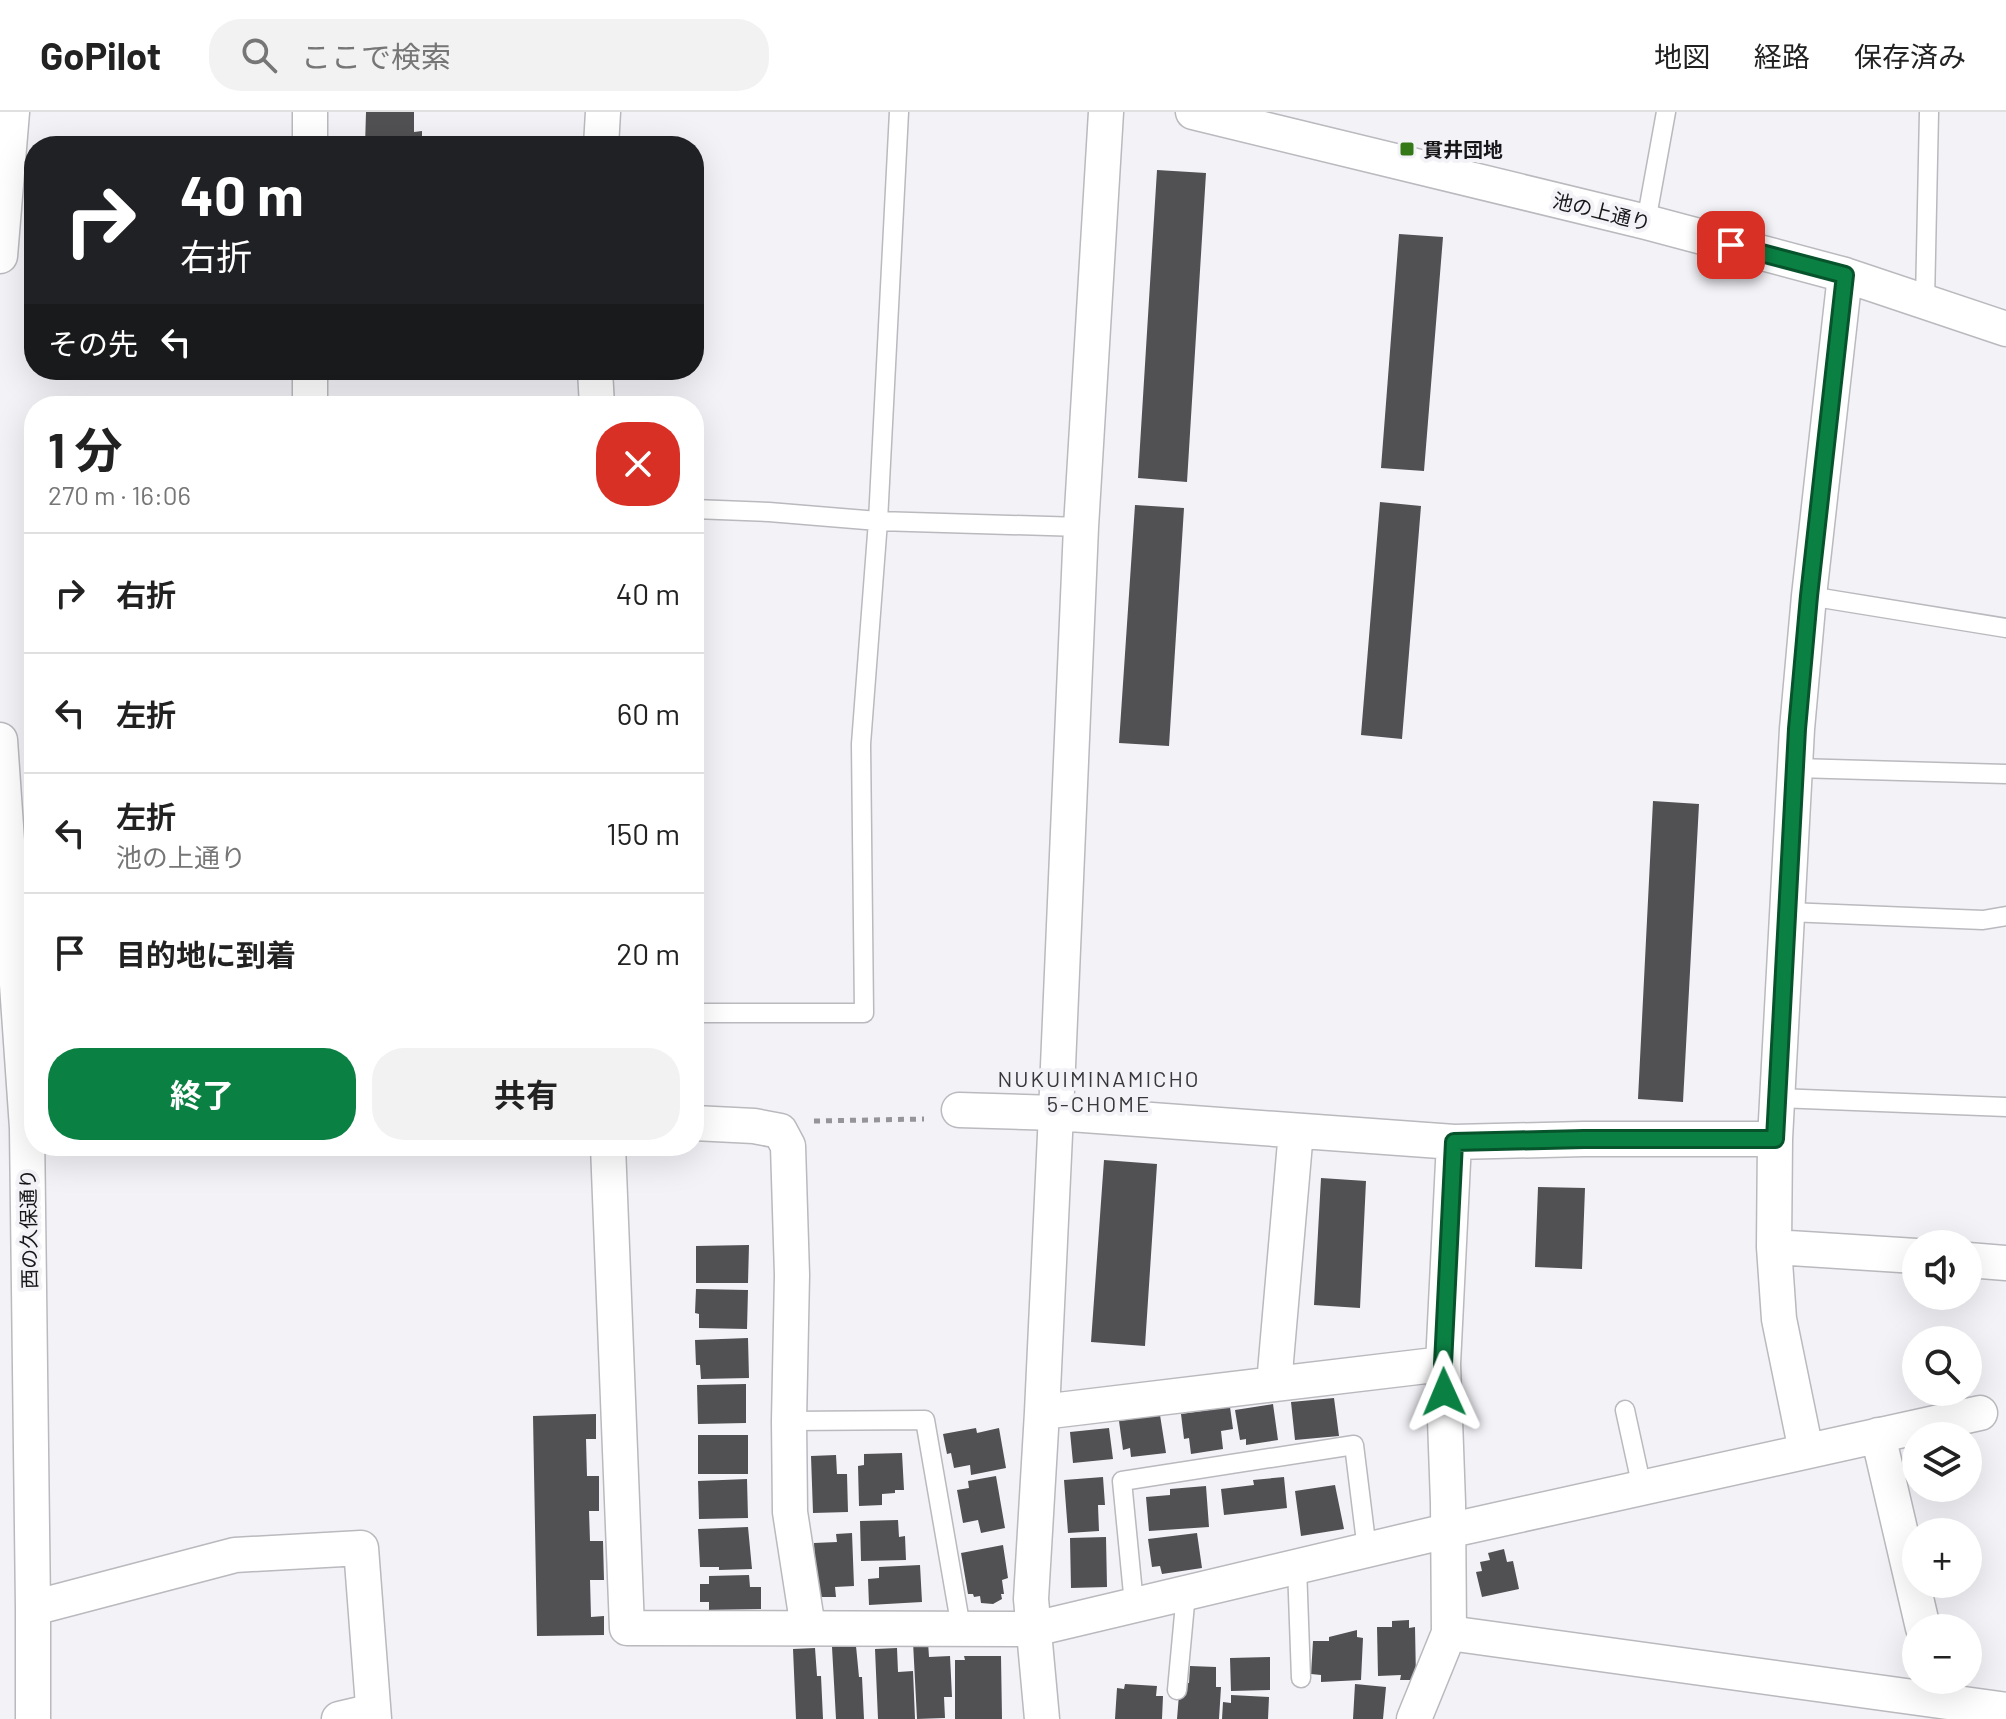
<!DOCTYPE html>
<html lang="ja">
<meta charset="utf-8">
<style>
body{margin:0;font-family:Barlow,"Noto Sans JP",sans-serif;background:#f2f2f2;color:#222;height:100vh;display:flex;flex-direction:column;font-size:30px;white-space:nowrap}
*{box-sizing:border-box;margin:0}
p{font-size:26px;color:#767676}
.icon{flex:none;width:44px;height:44px;fill:none;stroke:currentColor;stroke-width:2;stroke-linecap:round;stroke-linejoin:round}
.map{position:relative;flex:1;overflow:hidden}
.drawer{position:absolute;left:24px;top:284px;width:680px;height:760px;display:flex;flex-direction:column;background:#fff;border-radius:32px;box-shadow:0 8px 32px #0002}
.drawer>*{flex:none}
.guide{position:absolute;left:24px;top:24px;width:680px;height:244px;border-radius:32px;box-shadow:0 8px 32px #0002;background:#202124;color:#fff;overflow:hidden}
.fabs{position:absolute;left:1902px;top:1118px;display:grid;gap:16px}
.fabs a{display:grid;place-items:center;width:80px;height:80px;border-radius:50%;background:#fff;box-shadow:0 8px 32px #0002;font-size:40px}
.pin{position:absolute;display:grid;place-items:center;width:68px;height:68px;color:#fff;margin:-34px;border-radius:16px;box-shadow:0 4px 12px #0006}
.me{position:absolute;width:88px;margin:-44px;rotate:359deg;stroke-linejoin:round;filter:drop-shadow(0 0 6px #0008)}
.turn{display:flex;align-items:center;gap:28px;height:168px;padding:0 24px;font-size:36px}
.turn .icon{width:104px;height:104px;stroke-width:2.5}
.turn b{display:block;font-size:56px;line-height:68px}
.then{display:flex;align-items:center;height:76px;padding:0 24px;background:#0003;gap:16px;font-size:30px}
.round{display:grid;place-items:center;flex:none;width:84px;height:84px;border-radius:32px;background:#f2f2f2}
.head{display:flex;align-items:center;justify-content:space-between;height:136px;padding:0 24px}
h1{font-size:48px;font-weight:700;line-height:60px}
.cta{display:flex;gap:16px;margin-top:auto;padding:16px 24px}
.cta a{flex:1;height:92px;border-radius:32px;background:#0b8043;color:#fff;font-size:32px;font-weight:700;line-height:92px;text-align:center}
.cta a+a{background:#f2f2f2;color:#222}
ul{padding:0;list-style:none}
li{display:flex;align-items:center;gap:24px;height:120px;padding:0 24px;border-top:2px solid #e0e0e0}
li div{flex:1}
li b{display:block;font-size:30px}
li em{font-style:normal}
header{display:flex;align-items:center;gap:48px;box-sizing:border-box;height:112px;padding:0 40px;background:#fff;border-bottom:2px solid #e0e0e0}
header strong{font-size:38px}
nav{display:flex;gap:44px;margin-inline-start:auto;font-size:28px}
.search{width:560px;height:72px;background:#f2f2f2;display:flex;align-items:center;gap:20px;box-sizing:border-box;padding:0 28px;border-radius:32px;color:#767676;font-size:30px}
.map>svg:first-child{display:block}
.building{fill:#515154}
.lines{fill:none;stroke-linecap:round;stroke-linejoin:round}
.service-casing{stroke:#bab9be;stroke-width:21}
.minor-casing{stroke:#bab9be;stroke-width:37}
.path{stroke:#959498;stroke-width:5;stroke-dasharray:6 6;stroke-linecap:butt}
.service{stroke:#fff;stroke-width:18}
.minor{stroke:#fff;stroke-width:34}
.route-casing{stroke:#07532c;stroke-width:20}
.route{stroke:#0b8043;stroke-width:14}
.poi-dot{fill:#357818;stroke:#f3f2f7;stroke-width:3}
.labels{text-anchor:middle;dominant-baseline:central;stroke-width:8;stroke-linejoin:round;paint-order:stroke}
.poi-label{font-size:20px;font-weight:bold;fill:#171719;stroke:#f3f2f7;text-anchor:start}
.street-label{font-size:20px;fill:#171719;stroke:#f3f2f7}
.neighbourhood-label{font-size:22px;letter-spacing:2px;fill:#38383b;stroke:#f3f2f7}
</style>
<header>
<strong>GoPilot</strong>
<div class="search"><svg class="icon" aria-label="search" viewBox="0 0 24 24"><circle cx="10" cy="10" r="6"/><path d="M15 15l6 6"/></svg>ここで検索</div>
<nav><a>地図</a><a>経路</a><a>保存済み</a></nav>
</header>
<div class="map">
<svg width="2006" height="1607" viewBox="0 0 2006 1607">
<rect width="100%" height="100%" fill="#f3f2f7"/>
<path class="building" d="M366,0H414V20L422,19V34H365Z
M1157,58L1206,61L1187,370L1138,366Z
M1399,122L1443,125L1424,359L1381,356Z
M1380,390L1421,394L1402,627L1361,623Z
M1135,393L1184,396L1169,634L1119,631Z
M1653,689L1699,692L1683,990L1638,987Z
M1104,1048L1157,1052L1145,1234L1091,1230Z
M1321,1066L1366,1069L1360,1196L1314,1193Z
M1538,1075L1585,1076L1582,1157L1535,1155Z
M749,1133L748,1171H696V1134Z
M696,1177L748,1178L747,1217L699,1216V1202L695,1201Z
M748,1226L749,1266L701,1267L700,1253H696L695,1228Z
M746,1272V1311L698,1312L697,1273Z
M1334,1286L1339,1324L1295,1328L1291,1290Z
M1273,1292L1278,1328L1246,1333V1327L1240,1328L1235,1298Z
M1230,1295L1233,1317L1221,1319L1223,1337L1191,1342L1189,1326L1184,1327L1181,1302Z
M596,1302V1327H586L587,1364H599V1399H589L590,1429H603L604,1468H590L591,1505L604,1504V1523L537,1524L533,1304Z
M1160,1303L1166,1341L1131,1345L1130,1336L1123,1338L1119,1309Z
M976,1316L977,1321L999,1316L1006,1356L971,1363L970,1353L954,1356L951,1341L947,1342L943,1322Z
M1109,1316L1113,1347L1073,1351L1070,1320Z
M698,1323H748V1362H698Z
M902,1341L904,1378H895V1381L882,1382V1393L859,1394L858,1354L864,1353V1342Z
M836,1343L837,1362H847L848,1400L813,1401L811,1344Z
M996,1364L1005,1416L981,1421L978,1408L963,1411L957,1378L969,1376L968,1369Z
M1103,1365L1105,1393H1098L1099,1419L1068,1421L1064,1368Z
M1284,1365L1287,1396L1224,1403L1221,1377L1254,1373L1253,1368Z
M747,1367L748,1406L699,1407L698,1369Z
M1335,1373L1344,1417L1301,1424L1295,1379Z
M1206,1374L1209,1415L1149,1419L1146,1385L1170,1383V1377Z
M898,1408L899,1425L905,1424L906,1448L861,1449L860,1409Z
M748,1415L752,1457L719,1458V1455H700L698,1417Z
M852,1421L854,1474L835,1475L836,1485H817L814,1431L837,1430L836,1422Z
M1197,1421L1202,1456L1162,1462L1160,1454L1152,1455L1148,1427Z
M1106,1425L1107,1475L1071,1476L1070,1426Z
M1003,1433L1008,1466L1002,1468L1004,1482H1001L1002,1487L993,1492L981,1491L980,1484L974,1485L973,1482H968L961,1441Z
M1504,1437L1507,1450L1513,1449L1519,1477L1482,1485L1476,1460L1482,1459L1480,1450L1490,1448L1488,1441Z
M920,1453L922,1490L869,1493L868,1467L879,1466V1455Z
M749,1463L750,1475H761V1497L709,1498V1490H700V1472H709V1464Z
M1409,1508V1516L1415,1515L1416,1568H1400L1401,1563L1378,1564L1377,1515H1392V1509Z
M1357,1518V1525L1363,1526L1361,1568L1321,1570V1563L1311,1562L1313,1529H1329V1525Z
M913,1530H928L929,1545L950,1544L952,1585H944L945,1606L917,1607Z
M856,1534L859,1565H862L864,1607H836L832,1535Z
M815,1536L817,1564H821L823,1607H796L793,1537Z
M897,1536L898,1560L913,1559L915,1607H878L875,1537Z
M964,1544H1001L1002,1607H955V1548H965Z
M1270,1545V1578L1231,1579L1230,1546Z
M1190,1554L1216,1555V1575H1221L1219,1607H1177L1180,1570L1189,1571Z
M1125,1572L1157,1574L1156,1584H1163L1162,1607H1115L1117,1576L1124,1577Z
M1355,1572L1386,1575L1383,1607H1353Z
M1231,1583L1269,1585L1268,1607H1222L1223,1590L1231,1591Z"/>
<g class="lines">
<defs>
<path id="service" d="M1646,110L1666,0
M1925,189L1929,0
M694,397L769,400L878,409L1081,415
M1809,484L2006,516
M1796,656L2006,662
M1788,800L1983,808L2006,804
M694,901H864L861,632L878,409L899,0
M1776,986L2006,995
M1625,1298L1642,1376
M789,1309L925,1308L961,1516
M1297,1455L1301,1566
M1134,1492L1122,1369L1354,1333L1367,1438
M1177,1578L1186,1481"/>
<path id="minor" d="M310,0V34
M1193,0L1646,110L1845,163L2006,217
M601,34L603,0
M0,144L12,0
M310,258V294
M595,258L597,294
M0,628L27,1016L33,1496V1607
M959,998L1056,1001L1454,1030L1584,1027H1775L1797,617L1809,484L1845,163
M694,1011L754,1014L780,1019L788,1034L792,1163L789,1309L790,1400L808,1516
M1775,1027L1774,1135L1779,1207L1806,1339
M608,1034L627,1516L1034,1517L1447,1419L1980,1301
M1774,1135L1916,1144
M1968,1148L2006,1151
M1274,1272L1296,1019
M1042,1300L1443,1252
M1878,1323L1923,1516
M33,1496L235,1443L361,1436L374,1607
M1449,1521L2006,1598
M339,1607L373,1599
M1042,1607L1031,1487L1042,1300L1056,1001L1081,415L1106,0
M1414,1607L1449,1521L1448,1391L1443,1252L1454,1030"/>
</defs>
<use href="#service" class="service-casing"/>
<use href="#minor" class="minor-casing"/>
<path class="path" d="M814,1009L924,1007"/>
<use href="#service" class="service"/>
<use href="#minor" class="minor"/>
</g>
<g class="lines">
<defs>
<path id="route" d="M1444,1280L1443,1252L1454,1030L1584,1027H1775L1797,617L1809,484L1845,163L1731,133"/>
</defs>
<use href="#route" class="route-casing"/>
<use href="#route" class="route"/>
</g>
<rect class="poi-dot" x="1399" y="29" width="16" height="16" rx="4"/>
<g class="labels">
<g class="poi-label">
<text x="1423" y="37">貫井団地</text>
</g>
<g class="street-label">
<text transform="translate(1602 99) rotate(14)">池の上通り</text>
<text transform="translate(28 1117) rotate(-91)">西の久保通り</text>
</g>
<g class="neighbourhood-label">
<text x="1099" y="966">NUKUIMINAMICHO<tspan x="1099" dy="25">5-CHOME</tspan></text>
</g>
</g>
</svg>
<div class="fabs">
<a><svg class="icon" aria-label="sound" viewBox="0 0 24 24"><path d="M4 9h4l5-4v14l-5-4H4zM17 9q2 3 0 6"/></svg></a>
<a><svg class="icon" aria-label="search" viewBox="0 0 24 24"><circle cx="10" cy="10" r="6"/><path d="M15 15l6 6"/></svg></a>
<a><svg class="icon" aria-label="layers" viewBox="0 0 24 24"><path d="M12 4l9 5-9 5-9-5zM3 14l9 5 9-5"/></svg></a>
<a>+</a>
<a>−</a>
</div>
<div class="pin" style="left:1731px;top:133px;background:#d93025"><svg class="icon" aria-label="arrive" viewBox="0 0 24 24"><path d="M6 21V4h12l-3 4 3 4H6"/></svg></div>
<svg class="me" style="left:1444px;top:1280px" viewBox="-20 -20 40 40"><path d="M0-17L14 15 0 8-14 15z" fill="#0b8043" stroke="#fff" stroke-width="4"/></svg>
<div class="guide">
<div class="turn"><svg class="icon" aria-label="right" viewBox="0 0 24 24"><path d="M7 20v-9h11M14 6l5 5-5 5"/></svg><div><b>40 m</b>右折</div></div>
<div class="then">その先<svg class="icon" aria-label="left" viewBox="0 0 24 24"><path d="M17 20v-9H6M10 6l-5 5 5 5"/></svg></div>
</div>
<section class="drawer">
<div class="head"><div><h1>1 分</h1><p>270 m · 16:06</p></div><a class="round" style="background:#d93025;color:#fff"><svg class="icon" aria-label="close" viewBox="0 0 24 24"><path d="M6 6l12 12M18 6L6 18"/></svg></a></div>
<ul>
<li><svg class="icon" aria-label="right" viewBox="0 0 24 24"><path d="M7 20v-9h11M14 6l5 5-5 5"/></svg><div><b>右折</b></div><em>40 m</em></li>
<li><svg class="icon" aria-label="left" viewBox="0 0 24 24"><path d="M17 20v-9H6M10 6l-5 5 5 5"/></svg><div><b>左折</b></div><em>60 m</em></li>
<li><svg class="icon" aria-label="left" viewBox="0 0 24 24"><path d="M17 20v-9H6M10 6l-5 5 5 5"/></svg><div><b>左折</b><p>池の上通り</p></div><em>150 m</em></li>
<li><svg class="icon" aria-label="arrive" viewBox="0 0 24 24"><path d="M6 21V4h12l-3 4 3 4H6"/></svg><div><b>目的地に到着</b></div><em>20 m</em></li>
</ul>
<div class="cta"><a>終了</a><a>共有</a></div>
</section>
</div>
